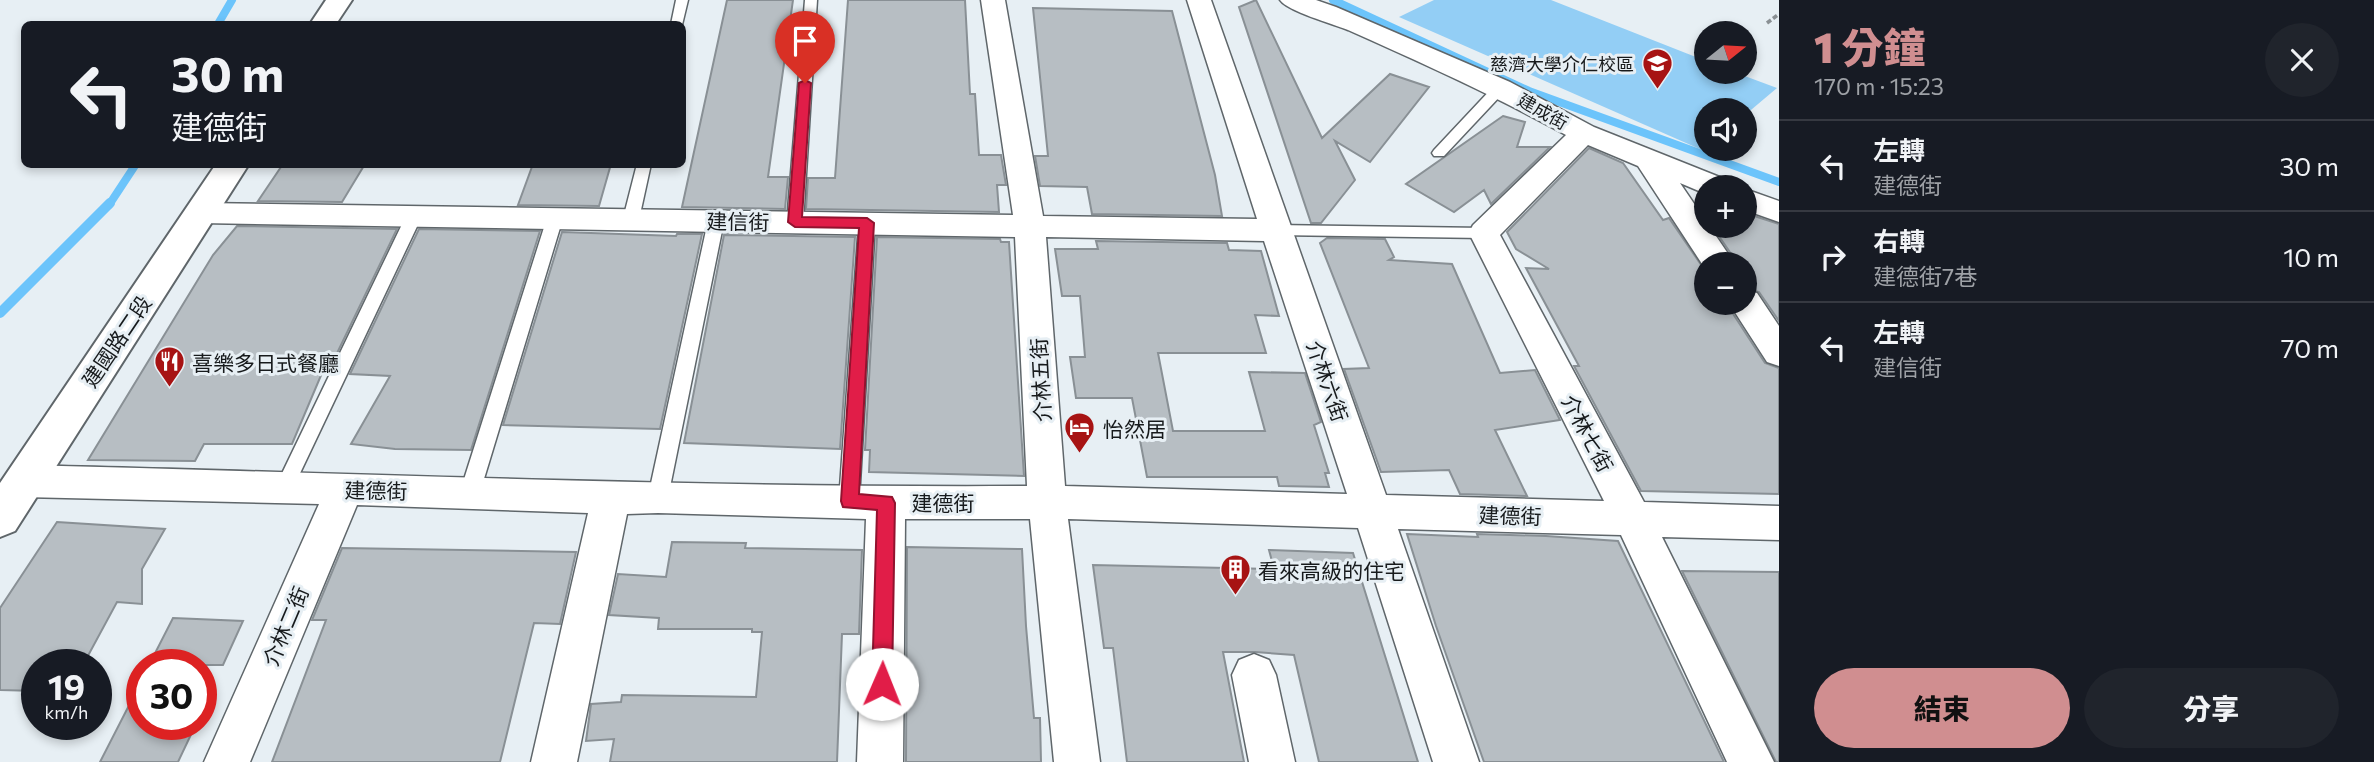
<!DOCTYPE html>
<html lang="zh-TW">
<meta charset="utf-8">
<style>
body{margin:0;font-family:Commissioner,"Noto Sans TC",sans-serif;background:#20242c;color:#f1f3f6;height:100vh;display:flex;flex-direction:column;font-size:26px;white-space:nowrap}
*{box-sizing:border-box;margin:0}
p{font-size:23px;color:#9ea1a6}
.icon{flex:none;width:38px;height:38px;fill:none;stroke:currentColor;stroke-width:2;stroke-linecap:round;stroke-linejoin:round}
.map{position:relative;flex:1;overflow:hidden}
.side{display:flex;flex-direction:column;background:#171b24;width:595px}
.side>*{flex:none}
.top-card{position:absolute;left:21px;top:21px;width:665px;height:147px;border-radius:10px;box-shadow:0 4px 10px #0003;background:#171b24;color:#f1f3f6;overflow:hidden}
.needle{width:46px;rotate:72deg}
.buttons{position:absolute;left:1694px;top:21px;display:grid;gap:14px}
.buttons a{display:grid;place-items:center;width:63px;height:63px;border-radius:50%;background:#171b24;box-shadow:0 4px 10px #0003;font-size:35px}
.speed{position:absolute;left:21px;top:649px;display:flex;gap:14px;font-size:35px;font-weight:700;text-align:center}
.speed>*{display:grid;place-content:center;width:91px;height:91px;border-radius:50%;background:#171b24;box-shadow:0 4px 10px #0003;line-height:1}
.speed small{font-size:18px;font-weight:400}
.speed .limit{border:10px solid #d22;background:#fff;color:#111}
.pin{position:absolute;display:grid;place-items:center;width:60px;height:60px;color:#fff;margin:-72px -30px;border-radius:50% 50% 50% 0;rotate:-45deg;box-shadow:0 0 7px #0007}
.pin .icon{rotate:45deg}
.me{position:absolute;width:77px;margin:-38px;rotate:1deg;stroke-linejoin:round;filter:drop-shadow(0 0 5px #0008)}
.turn{display:flex;align-items:center;gap:24px;height:147px;padding:0 35px;font-size:32px}
.turn .icon{width:91px;height:91px;stroke-width:2.5}
.turn b{display:block;font-size:49px;line-height:60px}
.round{display:grid;place-items:center;flex:none;width:74px;height:74px;border-radius:37px;background:#20242c}
.head{display:flex;align-items:center;justify-content:space-between;height:119px;padding:0 35px}
h1{font-size:42px;font-weight:800;line-height:52px;color:#d08e90}
.primary-button{display:flex;gap:14px;margin-top:auto;padding:14px 35px}
.primary-button a{flex:1;height:80px;border-radius:42px;background:#d08e90;color:#111;font-size:28px;font-weight:800;line-height:80px;text-align:center}
.primary-button a+a{background:#20242c;color:#f1f3f6}
ul{padding:0;list-style:none}
li{display:flex;align-items:center;gap:21px;height:91px;padding:0 35px;border-top:2px solid #363941}
li div{flex:1}
li b{display:block;font-size:26px}
li em{font-style:normal}
main{display:flex;flex:1;min-height:0}
.map>svg:first-child{display:block}
.green{fill:#93cef5}
.lines{fill:none;stroke-linecap:round;stroke-linejoin:round}
.stream-far1{stroke:#6cc4fb;stroke-width:8}
.stream{stroke:#6cc4fb;stroke-width:10}
.building{fill:#b7bec3;stroke:#899095;stroke-width:2}
.service-casing{stroke:#5f666a;stroke-width:3}
.minor-casing{stroke:#5f666a;stroke-width:3}
.tertiary-casing{stroke:#5f666a;stroke-width:4}
.path{stroke:#8a9094;stroke-width:3.5;stroke-dasharray:5 2.5;stroke-linecap:butt}
.service{fill:#fff;fill-rule:evenodd}
.minor{fill:#fff;fill-rule:evenodd}
.tertiary{fill:#fff;fill-rule:evenodd}
.route{fill:#e11d48;stroke:#92132f;stroke-width:2}
.labels{text-anchor:middle;dominant-baseline:central;stroke-width:6;stroke-linejoin:round;paint-order:stroke}
.far-poi-label{font-size:18px;fill:#171a1c;stroke:#e7eff4;text-anchor:end}
.far-street-label{font-size:18px;fill:#171a1c;stroke:#e7eff4}
.street-label{font-size:21px;fill:#171a1c;stroke:#e7eff4}
.poi-label{font-size:21px;fill:#171a1c;stroke:#e7eff4;text-anchor:start}
</style>
<main>
<div class="map">
<svg width="1779" height="762" viewBox="0 0 1779 762">
<rect width="100%" height="100%" fill="#e7eff4"/>
<path class="green" d="M1434,0H1551L1706,61V72H1734L1777,88L1745,115V110H1706V146L1702,150L1399,17Z"/>
<g class="lines">
<path class="stream-far1" d="M1333,0L1529,91L1779,182
M218,24L232,0
M109,205L136,164"/>
<path class="stream" d="M0,313L110,203"/>
</g>
<path class="building" d="M727,0H793L768,177H788L785,209L682,207Z
M848,0H965L970,94H975L979,155H1001L1006,185H997L999,212L806,209L808,178H835Z
M1256,0L1322,138L1390,74L1429,87L1370,162L1335,141L1355,180L1321,223H1311L1239,7Z
M1033,8L1172,11L1215,175L1222,216L1092,214L1087,187L1040,186L1035,156H1048Z
M1503,116L1525,122L1517,147H1550L1491,204L1484,190L1454,212L1406,184Z
M1589,148L1623,163L1663,220L1669,218L1706,272V303H1726L1765,363L1779,368V494L1641,491L1574,366H1579L1526,268L1549,269L1516,249L1507,232Z
M283,164H365L342,202L258,201Z
M533,164H611L599,206L518,205Z
M1745,213L1779,224V321L1759,292L1745,288V264H1738L1712,226H1745Z
M237,226L397,229L327,374L322,373L292,444H204L195,461L88,460L213,255Z
M419,229L540,231L471,450L395,449L351,444L390,376L350,374Z
M562,232L676,236L677,234H702L660,429L503,425Z
M724,235L855,237L840,449L684,443Z
M877,237L1000,239L1001,242H1009L1024,476L869,472L870,450H865Z
M1327,238L1385,239L1394,257L1389,260L1452,264L1500,373L1535,370L1560,420L1495,430L1527,496L1460,494L1449,470L1381,472L1344,369L1369,368L1320,243Z
M1096,241L1227,243L1229,250L1261,251L1279,316L1255,315L1266,353H1158L1173,431H1265L1249,372L1305,373L1321,422L1314,425L1329,473H1325L1329,487L1279,486L1277,477H1147L1132,398H1076L1070,357H1085L1080,296H1062L1055,249H1098Z
M57,522L165,529L142,569V604L117,602L83,665H37V691L0,690V608Z
M1407,534L1478,537L1477,534L1546,536L1618,541L1724,762H1484L1436,626Z
M672,542L746,543L745,548L862,550L859,634H842L837,762H610L614,739L586,741L591,704L621,702L622,695L756,697L762,632H752V629H658L659,618L609,615L618,574L666,577Z
M907,547L1022,549L1026,626L1034,718H1040L1041,762H906Z
M342,548L576,552L560,624L534,623L500,762H272L326,620H312Z
M1269,550L1353,553L1418,762H1319L1294,655L1255,652H1223L1244,762H1127L1113,648H1104L1093,565L1274,569Z
M1682,571L1779,572V762H1776Z
M173,618L243,621L223,665H149Z
M142,680V724H196L178,762H100Z"/>
<g class="lines">
<defs>
<path id="service" d="M676,0H688L682,25L671,24Z
M805,0H817L803,222L795,227L787,222Z
M1500,84L1507,88L1505,91L1444,156H1434L1432,153L1434,150L1495,85Z
M637,164H651L639,219L631,224L623,219Z
M414,211L422,216L293,488L291,494L284,496L277,494L275,488L406,216Z
M555,213L563,218L480,492L477,498L470,500L463,498L460,492L547,218Z
M716,216L724,221L668,497L665,503L658,505L651,503L648,497L708,221Z
M867,218L875,223L859,501L856,507L849,509L842,507L839,501L859,223Z
M1275,225L1484,228L1492,233L1484,238L1275,235L1267,230Z"/>
<path id="minor" d="M981,0H1005L1043,216L1257,219L1187,0H1211L1386,495L1604,501L1469,233L1473,225L1566,135C1495,96 1422,63 1348,30C1333,24 1287,11 1280,0H1316L1336,7L1510,82L1594,127L1727,180L1732,187H1706V194L1680,183L1735,264H1706V270L1638,166L1588,145L1500,235L1644,502L1779,506V540L1662,537L1774,762H1727L1621,535L1398,529L1479,762H1433L1358,528L1068,519L1100,762H1054L1030,519H905L903,762H857L866,519L658,513L627,514L577,762H531L588,513L357,505L250,762H204L319,504L23,497L10,492L4,481L10,470L23,465C358,473 692,488 1027,486L1015,237L201,223L190,220L186,213L190,206L201,203L1013,215ZM1046,237L1264,241L1347,494L1065,486Z
M1745,189L1779,201V222L1745,210Z
M1745,290L1757,293L1779,326V366L1767,362L1729,303H1745Z
M1254,654L1269,660L1276,675L1295,762H1249L1232,675L1239,660Z"/>
<path id="tertiary" d="M326,0H352L336,24H310Z
M216,164H249L15,531L0,537V483Z"/>
</defs>
<use href="#service" class="service-casing"/>
<use href="#minor" class="minor-casing"/>
<use href="#tertiary" class="tertiary-casing"/>
<path class="path" d="M1767,23L1779,14"/>
<use href="#service" class="service"/>
<use href="#minor" class="minor"/>
<use href="#tertiary" class="tertiary"/>
</g>
<path class="route" d="M805,80L811,83L802,217L867,218L874,223L859,494L892,497L895,503L892,684L889,691L882,694L875,691L872,684L877,510L843,507L841,501L859,228L795,227L788,222L799,83Z"/>
<defs>
<symbol id="university-pin" viewBox="-11 -11 22 30"><path d="M0 17L-7.5 6A9.5 9.5 0 1 1 7.5 6Z" fill="#a71313" stroke="#e7eff4"/><path d="M0-5L7-2L0 1L-7-2ZM-4 1L0 2.5L4 1V4Q0 6-4 4Z" fill="#fff"/></symbol>
<symbol id="restaurant-pin" viewBox="-11 -11 22 30"><path d="M0 17L-7.5 6A9.5 9.5 0 1 1 7.5 6Z" fill="#a71313" stroke="#e7eff4"/><path d="M-5-6h1v4h1v-4h1v4h1v-4h1v5L-1.5 .5V6h-2V.5L-5-1ZM5-6V6H3V1.5H1.5Q1.5-4 5-6Z" fill="#fff"/></symbol>
<symbol id="hotel-pin" viewBox="-11 -11 22 30"><path d="M0 17L-7.5 6A9.5 9.5 0 1 1 7.5 6Z" fill="#a71313" stroke="#e7eff4"/><path d="M-6-4.5h1.5V1H6V5H4.5V3h-9V5H-6ZM-4 0a1.8 1.8 0 1 1 3.6 0ZM.5 0V-2.5h3Q6-2.5 6 0Z" fill="#fff"/></symbol>
<symbol id="building-pin" viewBox="-11 -11 22 30"><path d="M0 17L-7.5 6A9.5 9.5 0 1 1 7.5 6Z" fill="#a71313" stroke="#e7eff4"/><path d="M-4-6H4V6H1V3H-1V6H-4ZM-2.5-4.3h1.7v1.8h-1.7ZM.8-4.3h1.7v1.8H.8ZM-2.5-1h1.7V.8h-1.7ZM.8-1h1.7V.8H.8Z" fill="#fff"/></symbol>
</defs>
<g fill-rule="evenodd">
<use href="#university-pin" x="1640" y="46" width="35" height="47"/>
<use href="#restaurant-pin" x="152" y="344" width="35" height="47"/>
<use href="#hotel-pin" x="1062" y="410" width="35" height="47"/>
<use href="#building-pin" x="1218" y="552" width="35" height="47"/>
</g>
<g class="labels">
<g class="far-poi-label">
<text x="1634" y="64">慈濟大學介仁校區</text>
</g>
<g class="far-street-label">
<text transform="translate(1543 111) rotate(29)">建成街</text>
</g>
<g class="street-label">
<text transform="translate(738 221) rotate(1)">建信街</text>
<text transform="translate(116 341) rotate(-56)">建國路二段</text>
<text transform="translate(1040 380) rotate(-93)">介林五街</text>
<text transform="translate(1328 381) rotate(71)">介林六街</text>
<text transform="translate(1588 433) rotate(62)">介林七街</text>
<text transform="translate(376 490) rotate(1)">建德街</text>
<text x="943" y="502">建德街</text>
<text transform="translate(1510 515) rotate(2)">建德街</text>
<text transform="translate(285 626) rotate(-67)">介林二街</text>
</g>
<g class="poi-label">
<text x="192" y="362">喜樂多日式餐廳</text>
<text x="1103" y="428">怡然居</text>
<text x="1258" y="570">看來高級的住宅</text>
</g>
</g>
</svg>
<div class="buttons">
<a><svg class="needle" viewBox="-14 -14 28 28"><path d="M0-13l5 13h-10z" fill="#e53935"/><path d="M0 13l5-13h-10z" fill="#9ea1a6"/></svg></a>
<a><svg class="icon" aria-label="sound" viewBox="0 0 24 24"><path d="M4 9h4l5-4v14l-5-4H4zM17 9q2 3 0 6"/></svg></a>
<a>+</a>
<a>−</a>
</div>
<div class="speed"><div>19<small>km/h</small></div><div class="limit">30</div></div>
<div class="pin" style="left:805px;top:83px;background:#d93025"><svg class="icon" aria-label="arrive" viewBox="0 0 24 24"><path d="M6 21V4h12l-3 4 3 4H6"/></svg></div>
<svg class="me" style="left:882px;top:684px" viewBox="-20 -20 40 40"><circle r="19" fill="#fff"/><path d="M0-13L10 11 0 6-10 11z" fill="#e11d48"/></svg>
<div class="top-card">
<div class="turn"><svg class="icon" aria-label="left" viewBox="0 0 24 24"><path d="M17 20v-9H6M10 6l-5 5 5 5"/></svg><div><b>30 m</b>建德街</div></div>
</div>
</div>
<section class="side">
<div class="head"><div><h1>1 分鐘</h1><p>170 m · 15:23</p></div><a class="round"><svg class="icon" aria-label="close" viewBox="0 0 24 24"><path d="M6 6l12 12M18 6L6 18"/></svg></a></div>
<ul>
<li><svg class="icon" aria-label="left" viewBox="0 0 24 24"><path d="M17 20v-9H6M10 6l-5 5 5 5"/></svg><div><b>左轉</b><p>建德街</p></div><em>30 m</em></li>
<li><svg class="icon" aria-label="right" viewBox="0 0 24 24"><path d="M7 20v-9h11M14 6l5 5-5 5"/></svg><div><b>右轉</b><p>建德街7巷</p></div><em>10 m</em></li>
<li><svg class="icon" aria-label="left" viewBox="0 0 24 24"><path d="M17 20v-9H6M10 6l-5 5 5 5"/></svg><div><b>左轉</b><p>建信街</p></div><em>70 m</em></li>
</ul>
<div class="primary-button"><a>結束</a><a>分享</a></div>
</section>
</main>
